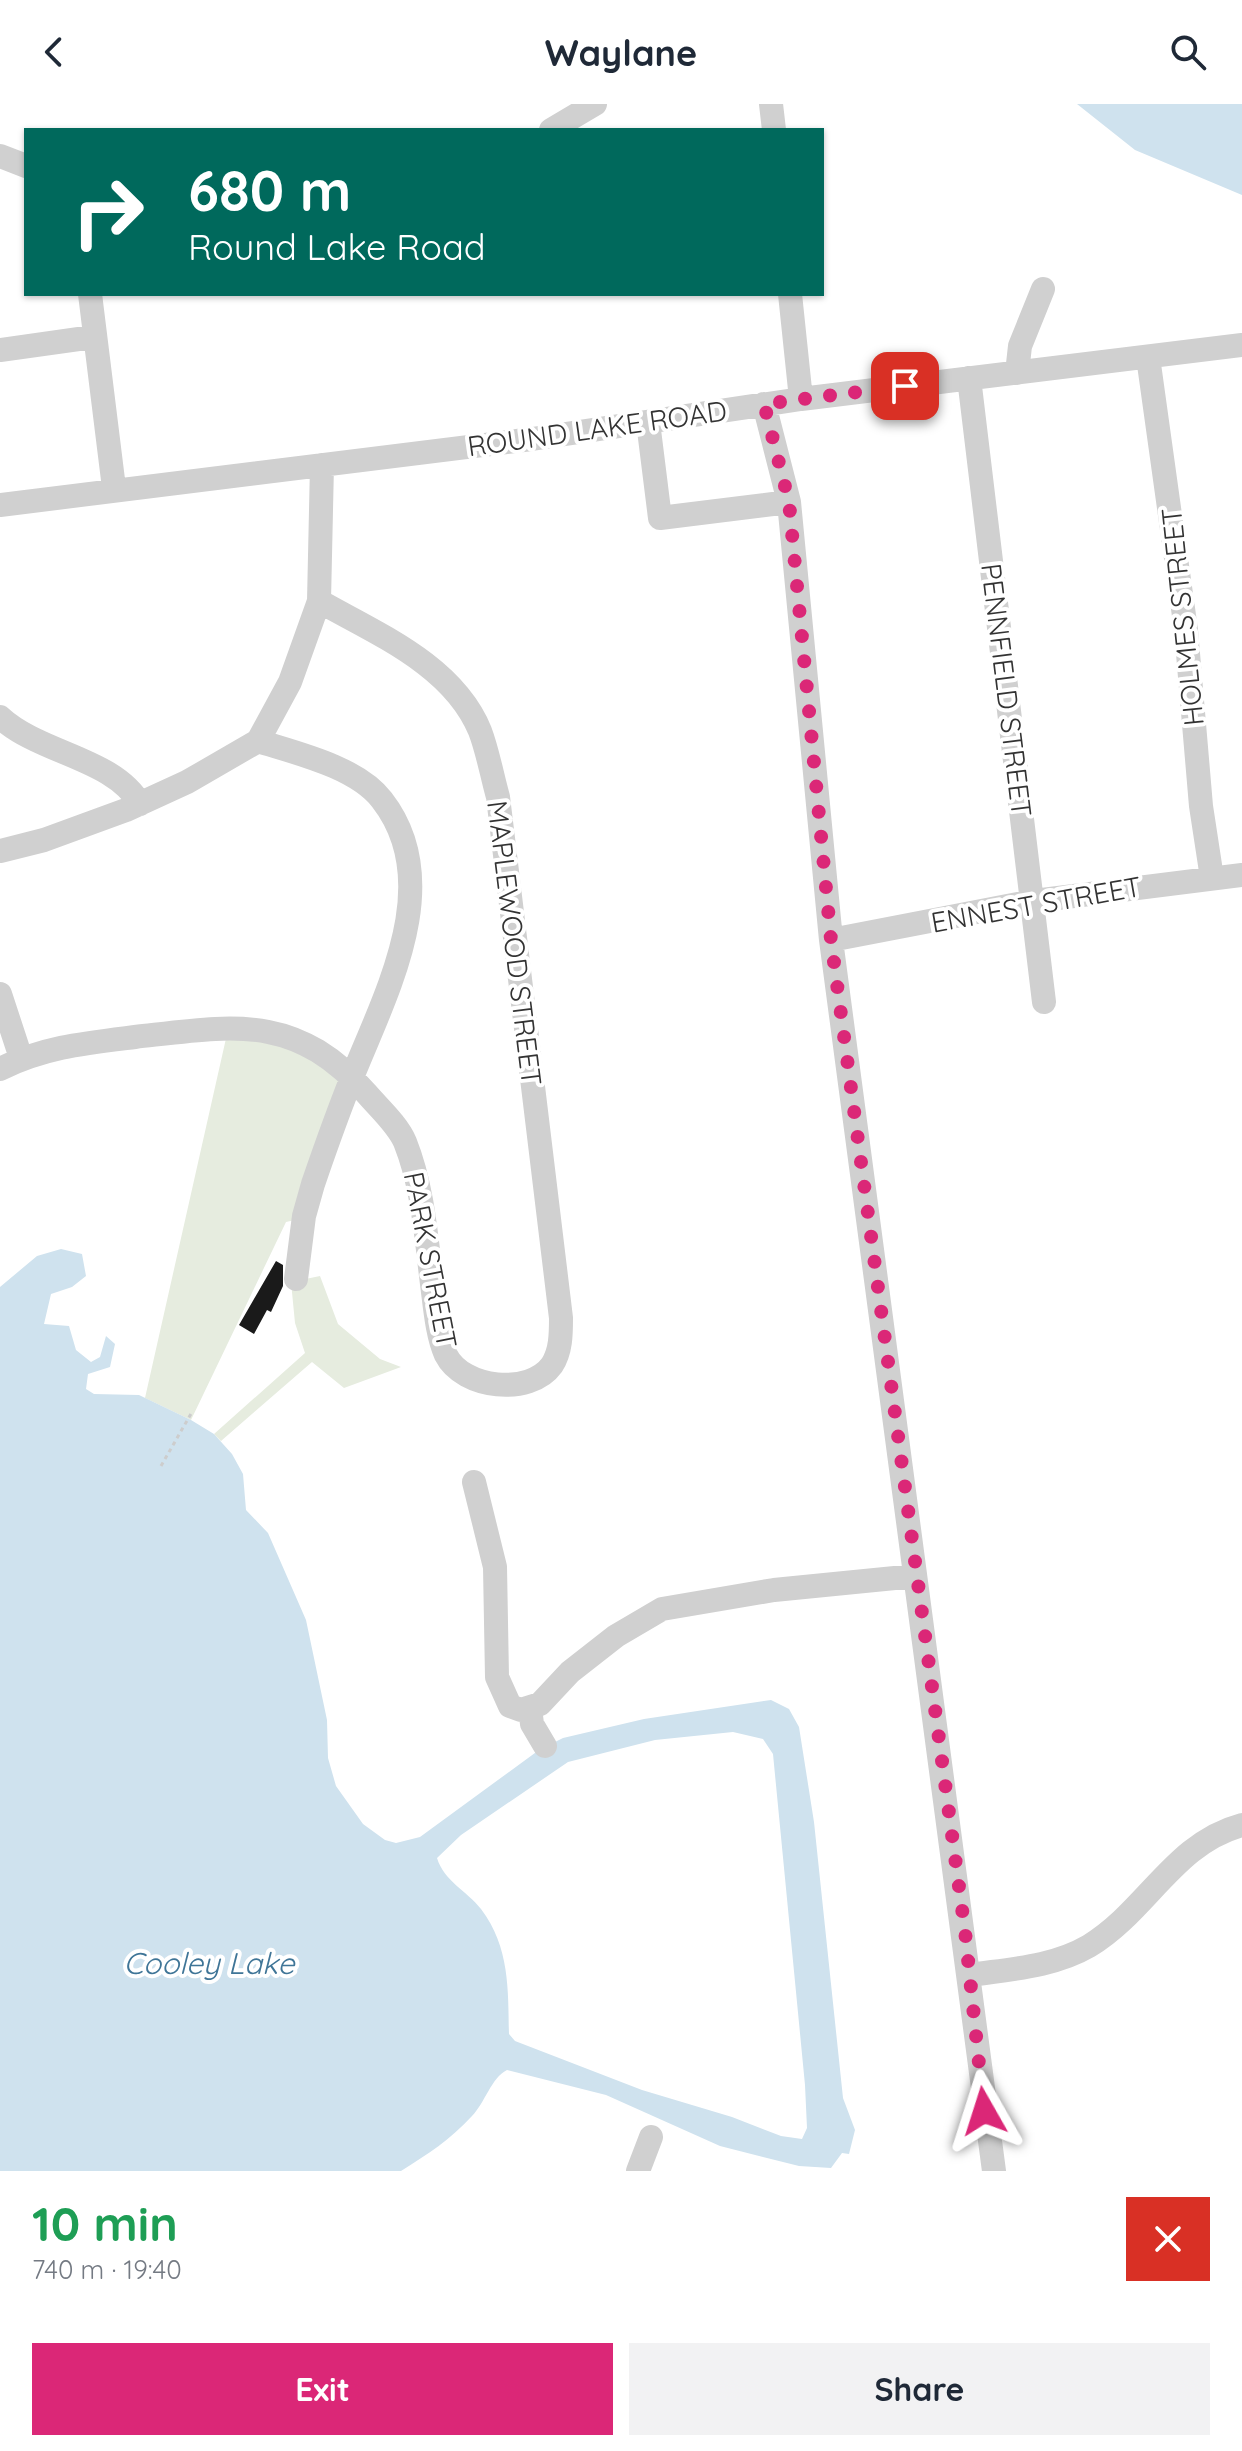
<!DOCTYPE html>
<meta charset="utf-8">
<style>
body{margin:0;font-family:Quicksand,sans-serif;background:#f2f2f3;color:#1f2937;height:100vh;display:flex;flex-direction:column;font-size:30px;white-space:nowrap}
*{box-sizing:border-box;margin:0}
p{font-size:26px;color:#747a83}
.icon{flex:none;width:44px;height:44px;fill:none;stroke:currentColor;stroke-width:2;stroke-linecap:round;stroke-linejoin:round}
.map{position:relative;height:2067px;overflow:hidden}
.details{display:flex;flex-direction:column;background:#fff;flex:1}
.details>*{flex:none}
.banner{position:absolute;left:24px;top:24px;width:800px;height:168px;border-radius:0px;box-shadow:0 2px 6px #0004;background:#00695c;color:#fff;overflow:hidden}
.pin{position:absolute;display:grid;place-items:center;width:68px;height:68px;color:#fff;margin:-34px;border-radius:16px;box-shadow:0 4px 12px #0006}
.me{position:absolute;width:88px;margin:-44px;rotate:354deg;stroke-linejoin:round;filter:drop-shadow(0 0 6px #0008)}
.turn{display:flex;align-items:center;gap:28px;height:168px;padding:0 32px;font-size:36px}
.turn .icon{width:104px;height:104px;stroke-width:2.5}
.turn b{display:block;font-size:56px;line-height:68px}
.round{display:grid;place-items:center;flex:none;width:84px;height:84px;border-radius:0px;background:#f2f2f3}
.overview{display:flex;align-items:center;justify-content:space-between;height:136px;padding:0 32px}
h1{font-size:48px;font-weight:700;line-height:60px;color:#1e9e55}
.cta{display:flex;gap:16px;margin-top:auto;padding:16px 32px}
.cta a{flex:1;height:92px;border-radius:0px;background:#db2777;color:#fff;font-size:32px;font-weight:700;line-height:92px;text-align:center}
.cta a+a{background:#f2f2f3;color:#1f2937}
header{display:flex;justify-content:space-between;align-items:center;height:104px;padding:0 32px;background:#fff;font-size:36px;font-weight:700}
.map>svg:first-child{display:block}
.green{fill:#e6ecdf}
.water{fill:#cfe2ee;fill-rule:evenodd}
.building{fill:#1a1a1a}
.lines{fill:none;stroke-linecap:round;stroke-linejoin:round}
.path{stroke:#cdcdcd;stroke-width:3;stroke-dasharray:4 4;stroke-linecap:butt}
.minor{stroke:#d0d0d0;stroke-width:24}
.route{stroke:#db2777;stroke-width:14;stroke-dasharray:0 25.2}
.labels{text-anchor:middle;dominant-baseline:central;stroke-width:8;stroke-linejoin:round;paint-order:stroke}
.street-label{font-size:28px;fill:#333;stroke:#fff}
.water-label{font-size:30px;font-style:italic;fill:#3f7597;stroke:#fff}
</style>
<header><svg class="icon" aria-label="back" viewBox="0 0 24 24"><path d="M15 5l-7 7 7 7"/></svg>Waylane<svg class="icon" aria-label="search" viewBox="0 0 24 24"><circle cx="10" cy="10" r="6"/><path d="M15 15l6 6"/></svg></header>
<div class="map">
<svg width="1242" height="2067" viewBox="0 0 1242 2067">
<rect width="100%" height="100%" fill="#fff"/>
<path class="green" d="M227,930L290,940L345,978L295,1116L286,1118L191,1316L145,1294Z
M320,1172L338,1220L380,1255L401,1263L344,1284L312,1258L221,1337L214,1330L305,1249L295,1219L291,1178Z"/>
<path class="water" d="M1077,0H1242V91L1135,46Z
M61,1145L82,1150L86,1172L72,1183L51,1190L44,1220L69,1222L76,1246L91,1258L100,1253L106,1232L115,1240L110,1263L88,1270L86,1285L94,1290L139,1291L191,1316L214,1330L232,1350L243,1370L246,1406L268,1429L306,1516L327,1616L328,1654L336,1682L363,1720L385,1736L396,1739L420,1733L539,1646L563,1634L644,1615L771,1596L789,1605L799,1623L814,1718L843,1994L855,2026L849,2050L842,2049L831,2064L799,2062L720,2042L606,1991L507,1966C491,1974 485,1999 472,2012C450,2036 428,2050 401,2067H0V1183L37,1152ZM733,1628L763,1635L773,1650L805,1981L807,2024L802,2035L781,2032L732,2013L642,1986L515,1937L509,1930C508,1886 510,1843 481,1805C467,1787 444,1777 437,1754L461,1731L568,1658L655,1636Z"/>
<path class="building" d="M276,1157L283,1161V1182L271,1208L267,1206L254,1230L239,1221Z"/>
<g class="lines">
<path class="path" d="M161,1362L192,1308"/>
<path class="minor" d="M771,0L774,26
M551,26L595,0
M0,52L26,62
M90,190L114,384
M790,190L801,295
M0,246L93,233
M1148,253L1186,526L1201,702L1212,774
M1017,269L1020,242L1043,185
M969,274L1044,898
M764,300L789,398L831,836L994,2067
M648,318L660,414L789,398
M0,401L532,335L801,295L1242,241
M0,613C40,650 114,654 140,700
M258,637C296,649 357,663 382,696C445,777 388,885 355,966C340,1003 326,1042 313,1080L304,1112L296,1175
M0,747L44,736L126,706L187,678L258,637L290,578L319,497L322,361
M831,836L1034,797L1242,771
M0,890L21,954
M0,965C44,943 86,939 135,933C233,922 295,908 367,990C379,1004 398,1021 405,1038C423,1083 426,1132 432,1180C435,1203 437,1231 446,1251C463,1285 530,1292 552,1261C561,1247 561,1230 561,1214L498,693C492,672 488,648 480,627C453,561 377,530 319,497
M474,1378L495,1463L497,1573L510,1602L521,1606L540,1600L570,1568L616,1532L662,1505L774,1486L915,1472
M530,1604L532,1620L545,1642
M970,1871C1010,1865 1053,1863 1089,1842C1147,1807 1174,1739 1242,1721
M638,2067L651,2033"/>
</g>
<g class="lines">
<path class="route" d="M905,282L764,300L789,398L831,836L965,1827L984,2007"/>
</g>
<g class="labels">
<g class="street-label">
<text transform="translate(597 324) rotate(-8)">ROUND LAKE ROAD</text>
<text transform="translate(1182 513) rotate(-96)">HOLMES STREET</text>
<text transform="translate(1007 586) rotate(83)">PENNFIELD STREET</text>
<text transform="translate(1036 800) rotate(-10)">ENNEST STREET</text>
<text transform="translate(515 839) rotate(83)">MAPLEWOOD STREET</text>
<text transform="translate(431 1156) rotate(79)">PARK STREET</text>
</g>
<g class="water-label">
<text x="209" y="1859">Cooley Lake</text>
</g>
</g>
</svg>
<div class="pin" style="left:905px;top:282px;background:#d93025"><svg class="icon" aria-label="arrive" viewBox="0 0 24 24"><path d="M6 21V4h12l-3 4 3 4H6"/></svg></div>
<svg class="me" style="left:984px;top:2007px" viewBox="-20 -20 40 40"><path d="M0-17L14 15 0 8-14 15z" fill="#db2777" stroke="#fff" stroke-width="4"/></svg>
<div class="banner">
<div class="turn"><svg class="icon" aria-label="right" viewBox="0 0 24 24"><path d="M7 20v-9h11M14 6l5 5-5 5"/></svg><div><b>680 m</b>Round Lake Road</div></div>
</div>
</div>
<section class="details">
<div class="overview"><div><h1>10 min</h1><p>740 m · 19:40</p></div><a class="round" style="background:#d93025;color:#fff"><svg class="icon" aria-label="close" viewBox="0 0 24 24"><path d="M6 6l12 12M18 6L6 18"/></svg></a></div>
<div class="cta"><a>Exit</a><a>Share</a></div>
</section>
